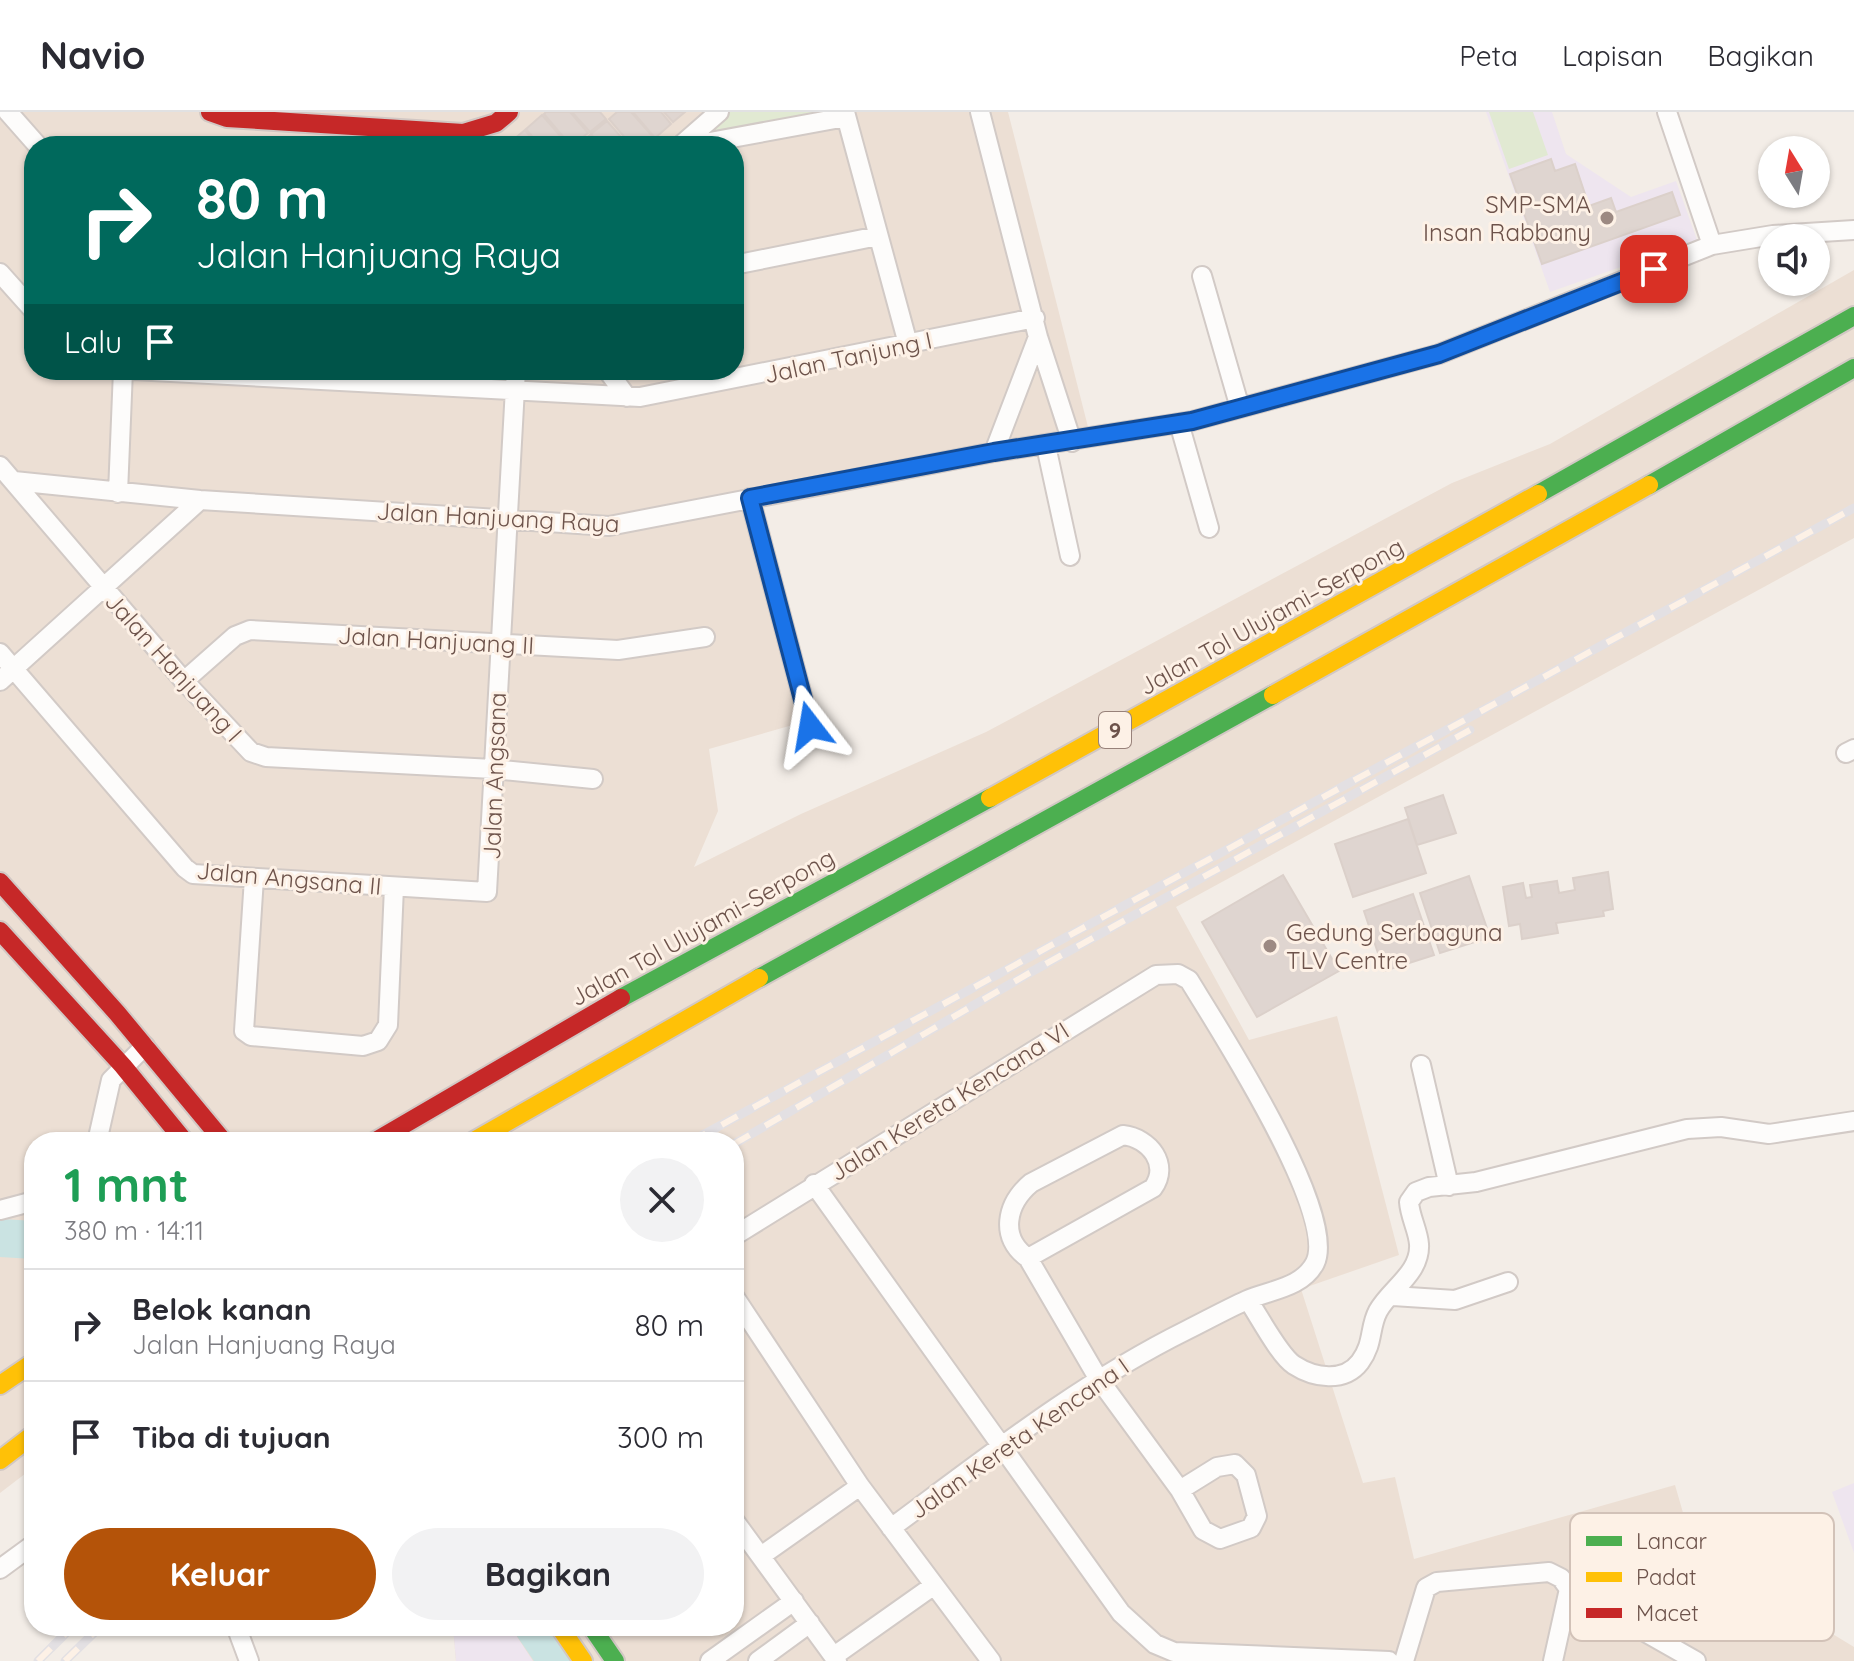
<!DOCTYPE html>
<html lang="id">
<meta charset="utf-8">
<style>
body{margin:0;font-family:Quicksand,sans-serif;background:#f2f2f3;color:#2b2b33;height:100vh;display:flex;flex-direction:column;font-size:30px;white-space:nowrap}
*{box-sizing:border-box;margin:0}
p{font-size:26px;color:#7c7c81}
.icon{flex:none;width:44px;height:44px;fill:none;stroke:currentColor;stroke-width:2;stroke-linecap:round;stroke-linejoin:round}
.map{position:relative;flex:1;overflow:hidden}
.drawer{position:absolute;left:24px;top:1020px;width:720px;height:504px;display:flex;flex-direction:column;background:#fff;border-radius:32px;box-shadow:0 2px 6px #0004}
.drawer>*{flex:none}
.banner{position:absolute;left:24px;top:24px;width:720px;height:244px;border-radius:32px;box-shadow:0 2px 6px #0004;background:#00695c;color:#fff;overflow:hidden}
.needle{width:52px;rotate:349deg}
.tools{position:absolute;left:1758px;top:24px;display:grid;gap:16px}
.tools a{display:grid;place-items:center;width:72px;height:72px;border-radius:50%;background:#fff;box-shadow:0 2px 6px #0004;font-size:40px}
.pin{position:absolute;display:grid;place-items:center;width:68px;height:68px;color:#fff;margin:-34px;border-radius:16px;box-shadow:0 4px 12px #0006}
.me{position:absolute;width:88px;margin:-44px;rotate:346deg;stroke-linejoin:round;filter:drop-shadow(0 0 6px #0008)}
.turn{display:flex;align-items:center;gap:28px;height:168px;padding:0 40px;font-size:36px}
.turn .icon{width:104px;height:104px;stroke-width:2.5}
.turn b{display:block;font-size:56px;line-height:68px}
.then{display:flex;align-items:center;height:76px;padding:0 40px;background:#0003;gap:16px;font-size:30px}
.round{display:grid;place-items:center;flex:none;width:84px;height:84px;border-radius:42px;background:#f2f2f3}
.summary{display:flex;align-items:center;justify-content:space-between;height:136px;padding:0 40px}
h1{font-size:48px;font-weight:700;line-height:60px;color:#1e9e55}
.button{display:flex;gap:16px;margin-top:auto;padding:16px 40px}
.button a{flex:1;height:92px;border-radius:48px;background:#b45309;color:#fff;font-size:32px;font-weight:700;line-height:92px;text-align:center}
.button a+a{background:#f2f2f3;color:#2b2b33}
ul{padding:0;list-style:none}
li{display:flex;align-items:center;gap:24px;height:112px;padding:0 40px;border-top:2px solid #e1e1e2}
li div{flex:1}
li b{display:block;font-size:30px}
li em{font-style:normal}
header{display:flex;align-items:center;gap:48px;box-sizing:border-box;height:112px;padding:0 40px;background:#fff;border-bottom:2px solid #e1e1e2}
header strong{font-size:38px}
nav{display:flex;gap:44px;margin-inline-start:auto;font-size:28px}
.map>svg:first-child{display:block}
.residential{fill:#ecdfd4;fill-rule:evenodd}
.education{fill:#eee5ef}
.green{fill:#e1e9d2}
.lines{fill:none;stroke-linecap:round;stroke-linejoin:round}
.river{stroke:#cae3e2;stroke-width:38}
.building{fill:#dfd5d0;stroke:#dbd0ca;stroke-width:2}
.street-casing{stroke:#d2cac6;stroke-width:22}
.fast-casing{stroke:#d2c8c4;stroke-width:22}
.slow-casing{stroke:#d2c8c4;stroke-width:22}
.jam-casing{stroke:#d2c8c4;stroke-width:22}
.street{stroke:#fdfcfb;stroke-width:18}
.fast{stroke:#4caf50;stroke-width:18}
.slow{stroke:#ffc107;stroke-width:18}
.jam{stroke:#c62828;stroke-width:18}
.rail-casing{stroke:#e3e0e3;stroke-width:9}
.rail{stroke:#fdf1e6;stroke-width:6;stroke-dasharray:18;stroke-linecap:butt}
.route-casing{stroke:#114b97;stroke-width:20}
.route{stroke:#1a73e8;stroke-width:14}
.poi-dot{fill:#9c8982;stroke:#fdf1e6;stroke-width:3}
.labels{text-anchor:middle;dominant-baseline:central;stroke-width:6;stroke-linejoin:round;paint-order:stroke}
.shield{fill:#fdf1e6;stroke:#98827a;stroke-width:2}
.shield-label{font-size:22px;font-weight:bold;fill:#6d534b}
.poi-label{font-size:24px;fill:#6d534b;stroke:#fdf1e6;text-anchor:end}
.street-label{font-size:24px;fill:#6d534b;stroke:#fdf1e6}
.key{fill:#fdf1e6;stroke:#d2c2b8;stroke-width:2}
.key-label{font-size:22px;fill:#6d534b}
</style>
<header>
<strong>Navio</strong>
<nav><a>Peta</a><a>Lapisan</a><a>Bagikan</a></nav>
</header>
<div class="map">
<svg width="1854" height="1549" viewBox="0 0 1854 1549">
<rect width="100%" height="100%" fill="#f3ede7"/>
<path class="residential" d="M0,0H1008L1088,315L755,390L810,608L709,637L718,699L694,755L801,702L986,620L1452,371L1550,332L1854,158V426L1176,795L1249,928L1337,904L1399,1143L1301,1177L1363,1371L1395,1365L1414,1447L1675,1373L1699,1456L1725,1497L1798,1501L1854,1535V1549H456L453,1514H734V1030H34V1355L0,1381ZM34,34H734V258H34Z"/>
<path class="education" d="M1486,0H1552L1566,42L1631,85L1676,69L1697,128L1550,180Z
M1854,1371V1441L1832,1380Z
M453,1514H510L533,1549H456Z"/>
<path class="green" d="M730,0H833L702,25Z
M1489,0H1533L1548,43L1509,57Z"/>
<g class="lines">
<path class="river" d="M0,1126L34,1128
M533,1514L557,1549"/>
</g>
<path class="building" d="M546,0H570L588,21L571,34L544,2Z
M572,0H600L606,7L590,20Z
M617,0H631L654,26L645,34H632L609,7Z
M633,0H661L671,12L655,26Z
M664,0H685L673,10Z
M542,3L569,34H540L526,17Z
M607,9L629,34H601L591,22Z
M525,18L538,34H510L508,32Z
M590,23L599,34H577Z
M1551,47L1555,59L1575,52L1589,94L1611,86L1616,100L1672,80L1680,103L1542,152L1510,62Z
M1443,683L1456,721L1417,733L1405,696Z
M1408,707L1426,761L1353,785L1335,732Z
M1608,760L1613,797L1603,799L1604,804L1556,811L1558,821L1522,827L1520,812L1509,814L1503,775L1523,771L1526,786L1532,785L1530,773L1557,769L1559,781L1575,778L1573,766Z
M1283,763L1339,859L1257,905L1202,810Z
M1469,764L1490,825L1440,841L1420,781Z
M1413,782L1434,843L1384,859L1364,799Z"/>
<g class="lines">
<defs>
<path id="street" d="M8,0L38,34
M845,0L908,232
M980,0L1038,225L1072,330
M1667,0L1712,133
M680,34L719,0
M688,34L846,5
M734,153L878,124
M0,161L34,199
M1202,164L1240,296
M133,258L640,285L1035,206
M607,258L627,285
M1179,311L1209,416
M1046,334L1070,444
M994,340L1038,225
M0,354L184,569L251,640L266,645L493,657L593,667
M14,369L200,388L609,414L994,340L1192,309L1439,242L1712,133L1773,123L1854,118
M118,381L123,258
M750,386L810,614
M0,541L185,756L193,762L487,780L516,258
M0,569L200,388
M184,569L235,524L250,518L618,538L705,525
M1846,641L1854,637
M254,766L244,919L251,924L363,934L378,929L388,913L394,775
M1421,953L1449,1074
M97,1030L111,968L145,934
M814,1072L1121,1501L1155,1532L1174,1540L1389,1549
M0,1098L34,1089
M734,1124L1156,863L1178,862L1189,868C1217,914 1339,1102 1315,1151C1302,1176 1270,1178 1247,1188C1227,1197 1207,1208 1187,1218C1080,1271 987,1345 891,1416
M1028,1146L1153,1076C1170,1053 1150,1026 1123,1023L1031,1071C1006,1092 999,1126 1028,1146L1098,1266L1180,1378L1217,1355L1235,1352L1246,1363L1257,1404L1251,1416L1220,1427L1203,1418L1180,1378
M734,1184L860,1374L991,1549
M1393,1184L1455,1188L1508,1170
M1248,1188C1259,1204 1279,1243 1294,1253C1314,1266 1344,1271 1360,1250C1374,1231 1369,1216 1378,1199C1390,1177 1421,1161 1419,1132C1418,1118 1410,1105 1409,1090L1416,1080L1429,1075L1476,1070L1687,1017L1721,1015L1769,1022L1854,1009
M734,1408L837,1549
M761,1444L860,1374
M0,1457L34,1432
M236,1514L249,1549
M834,1544L933,1474
M710,1549L794,1489
M758,1549L810,1511
M1404,1549L1426,1476L1437,1470L1549,1460L1561,1466L1569,1477L1696,1549
M1553,1549L1569,1477"/>
<path id="fast" d="M1649,373L1854,256
M1538,382L1854,204
M759,866L1273,583
M621,886L990,686
M591,1514L615,1549"/>
<path id="slow" d="M1273,583L1649,373
M990,686L1538,382
M472,1030L759,866
M0,1273L34,1250
M0,1348L34,1322
M559,1514L583,1549"/>
<path id="jam" d="M210,0L227,6L463,21L496,11L509,0
M0,770L117,901L224,1030
M0,819L123,954L185,1030
M374,1030L621,886"/>
</defs>
<use href="#street" class="street-casing"/>
<use href="#fast" class="fast-casing"/>
<use href="#slow" class="slow-casing"/>
<use href="#jam" class="jam-casing"/>
<use href="#street" class="street"/>
<use href="#fast" class="fast"/>
<use href="#slow" class="slow"/>
<use href="#jam" class="jam"/>
<defs>
<path id="rail" d="M690,1030L1854,396
M734,1032L1031,860L1470,618
M38,1549L73,1514
M65,1549L101,1514"/>
</defs>
<use href="#rail" class="rail-casing"/>
<use href="#rail" class="rail"/>
</g>
<g class="lines">
<defs>
<path id="route" d="M810,614L750,386L994,340L1192,309L1439,242L1654,157"/>
</defs>
<use href="#route" class="route-casing"/>
<use href="#route" class="route"/>
</g>
<g class="poi-dot">
<circle cx="1607" cy="106" r="8"/>
<circle cx="1270" cy="834" r="8"/>
</g>
<g class="labels">
<rect class="shield" x="1099" y="600" width="32" height="36" rx="6"/>
<g class="shield-label">
<text x="1115" y="618">9</text>
</g>
<g class="poi-label">
<text x="1591" y="92">SMP-SMA<tspan x="1591" dy="28">Insan Rabbany</tspan></text>
<text x="1286" y="820" text-anchor="start">Gedung Serbaguna<tspan x="1286" dy="28">TLV Centre</tspan></text>
</g>
<g class="street-label">
<text transform="translate(848 245) rotate(-12)">Jalan Tanjung I</text>
<text transform="translate(498 405) rotate(3)">Jalan Hanjuang Raya</text>
<text transform="translate(1271 504) rotate(-29)">Jalan Tol Ulujami–Serpong</text>
<text transform="translate(436 528) rotate(3)">Jalan Hanjuang II</text>
<text transform="translate(174 555) rotate(48)">Jalan Hanjuang I</text>
<text transform="translate(494 664) rotate(-88)">Jalan Angsana</text>
<text transform="translate(289 766) rotate(5)">Jalan Angsana II</text>
<text transform="translate(702 815) rotate(-29)">Jalan Tol Ulujami–Serpong</text>
<text transform="translate(949 989) rotate(-32)">Jalan Kereta Kencana VI</text>
<text transform="translate(1019 1326) rotate(-35)">Jalan Kereta Kencana I</text>
</g>
</g>
<rect x="1570" y="1401" width="264" height="128" rx="12" class="key"/>
<rect x="1586" y="1424" width="36" height="10" fill="#4caf50"/>
<rect x="1586" y="1460" width="36" height="10" fill="#ffc107"/>
<rect x="1586" y="1496" width="36" height="10" fill="#c62828"/>
<g class="key-label">
<text x="1636" y="1437">Lancar</text>
<text x="1636" y="1473">Padat</text>
<text x="1636" y="1509">Macet</text>
</g>
</svg>
<div class="tools">
<a><svg class="needle" viewBox="-14 -14 28 28"><path d="M0-13l5 13h-10z" fill="#e53935"/><path d="M0 13l5-13h-10z" fill="#7c7c81"/></svg></a>
<a><svg class="icon" aria-label="sound" viewBox="0 0 24 24"><path d="M4 9h4l5-4v14l-5-4H4zM17 9q2 3 0 6"/></svg></a>
</div>
<div class="pin" style="left:1654px;top:157px;background:#d93025"><svg class="icon" aria-label="arrive" viewBox="0 0 24 24"><path d="M6 21V4h12l-3 4 3 4H6"/></svg></div>
<svg class="me" style="left:810px;top:614px" viewBox="-20 -20 40 40"><path d="M0-17L14 15 0 8-14 15z" fill="#1a73e8" stroke="#fff" stroke-width="4"/></svg>
<div class="banner">
<div class="turn"><svg class="icon" aria-label="right" viewBox="0 0 24 24"><path d="M7 20v-9h11M14 6l5 5-5 5"/></svg><div><b>80 m</b>Jalan Hanjuang Raya</div></div>
<div class="then">Lalu<svg class="icon" aria-label="arrive" viewBox="0 0 24 24"><path d="M6 21V4h12l-3 4 3 4H6"/></svg></div>
</div>
<section class="drawer">
<div class="summary"><div><h1>1 mnt</h1><p>380 m · 14:11</p></div><a class="round"><svg class="icon" aria-label="close" viewBox="0 0 24 24"><path d="M6 6l12 12M18 6L6 18"/></svg></a></div>
<ul>
<li><svg class="icon" aria-label="right" viewBox="0 0 24 24"><path d="M7 20v-9h11M14 6l5 5-5 5"/></svg><div><b>Belok kanan</b><p>Jalan Hanjuang Raya</p></div><em>80 m</em></li>
<li><svg class="icon" aria-label="arrive" viewBox="0 0 24 24"><path d="M6 21V4h12l-3 4 3 4H6"/></svg><div><b>Tiba di tujuan</b></div><em>300 m</em></li>
</ul>
<div class="button"><a>Keluar</a><a>Bagikan</a></div>
</section>
</div>
